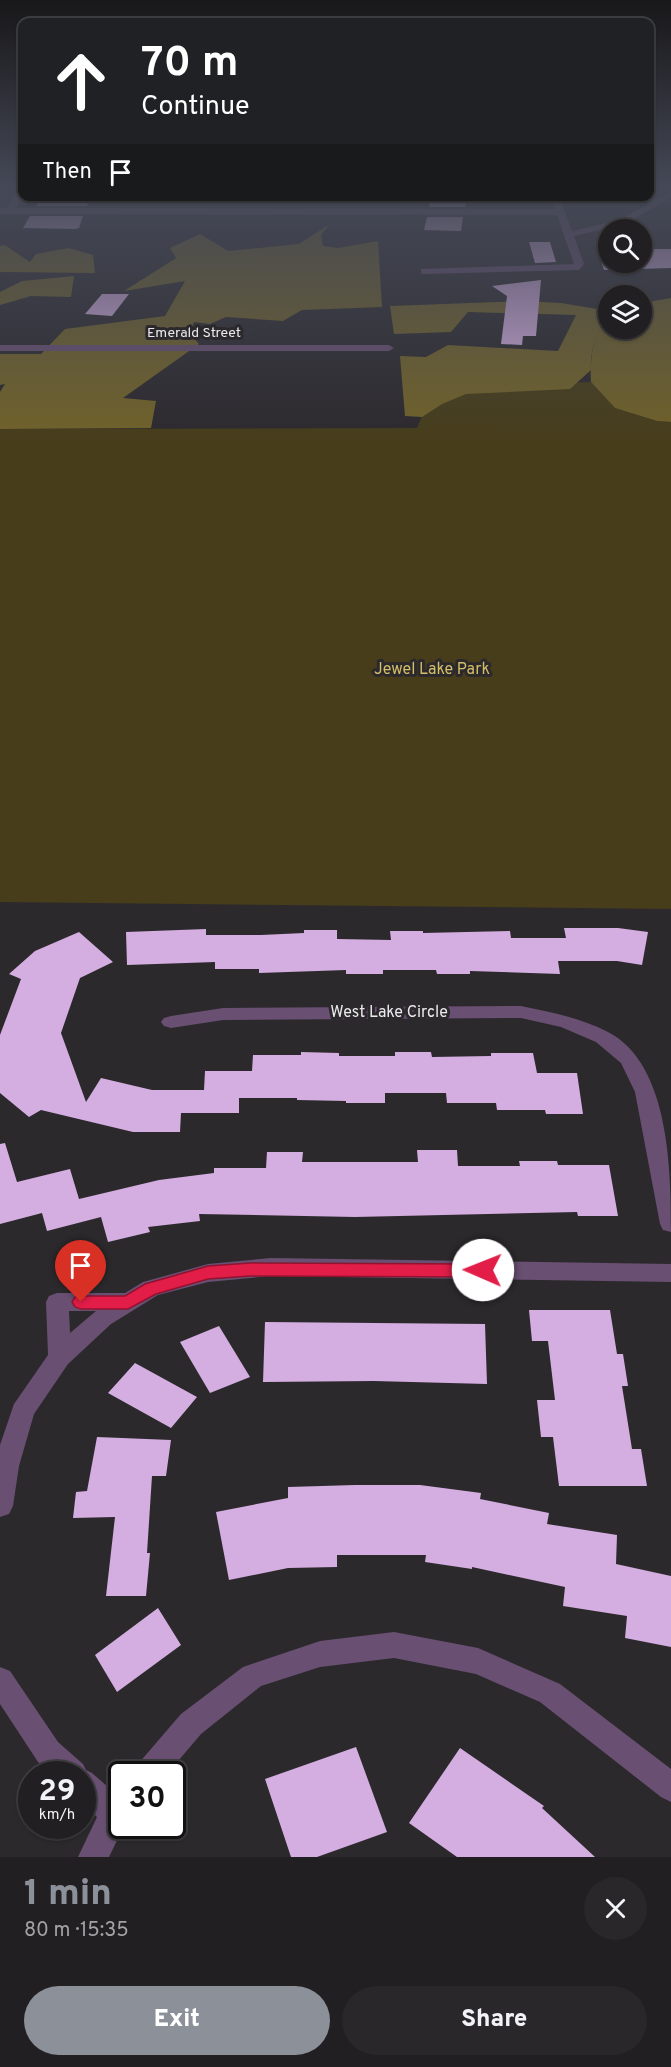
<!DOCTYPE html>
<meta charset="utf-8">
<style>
body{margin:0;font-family:Overpass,sans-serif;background:#29272a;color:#f1f3f6;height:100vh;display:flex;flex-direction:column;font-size:22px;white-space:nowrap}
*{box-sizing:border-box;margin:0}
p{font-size:20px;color:#a2a2a5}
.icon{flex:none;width:33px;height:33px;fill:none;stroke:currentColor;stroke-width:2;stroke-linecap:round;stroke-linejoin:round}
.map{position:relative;height:1857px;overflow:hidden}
.drawer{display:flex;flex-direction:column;background:#211f22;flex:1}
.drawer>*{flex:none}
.hud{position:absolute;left:18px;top:18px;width:636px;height:183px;border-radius:12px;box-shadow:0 2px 4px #0004,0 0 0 2px #3e3d40;background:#202124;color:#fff;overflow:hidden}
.controls{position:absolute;left:598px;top:219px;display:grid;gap:12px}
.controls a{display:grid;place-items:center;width:54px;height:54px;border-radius:50%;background:#211f22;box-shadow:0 2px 4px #0004,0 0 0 2px #3e3d40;font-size:30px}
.speed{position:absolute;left:18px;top:1761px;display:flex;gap:12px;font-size:30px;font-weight:700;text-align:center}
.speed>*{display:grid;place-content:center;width:78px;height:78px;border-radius:50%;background:#211f22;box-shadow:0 2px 4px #0004,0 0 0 2px #3e3d40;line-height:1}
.speed small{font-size:15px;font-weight:400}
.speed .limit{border:3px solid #111;border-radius:9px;background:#fff;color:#111}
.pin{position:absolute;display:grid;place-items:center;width:51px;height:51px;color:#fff;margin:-62px -26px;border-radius:50% 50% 50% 0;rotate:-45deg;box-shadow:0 0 6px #0007}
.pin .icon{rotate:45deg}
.me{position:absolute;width:66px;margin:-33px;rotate:271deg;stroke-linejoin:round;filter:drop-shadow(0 0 4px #0008)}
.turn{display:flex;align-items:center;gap:21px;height:126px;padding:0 24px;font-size:27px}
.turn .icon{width:78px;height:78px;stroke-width:2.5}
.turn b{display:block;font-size:42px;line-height:51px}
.then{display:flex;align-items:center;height:57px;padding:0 24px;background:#0003;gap:12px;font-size:22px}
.round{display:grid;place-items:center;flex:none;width:63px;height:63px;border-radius:32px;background:#29272a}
.head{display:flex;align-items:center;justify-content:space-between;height:102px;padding:0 24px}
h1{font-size:36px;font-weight:800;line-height:45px;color:#8c9099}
.button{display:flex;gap:12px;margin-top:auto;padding:12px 24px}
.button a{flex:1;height:69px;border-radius:36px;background:#8c9099;color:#fff;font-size:24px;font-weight:800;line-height:69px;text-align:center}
.button a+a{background:#29272a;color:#f1f3f6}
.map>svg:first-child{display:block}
.green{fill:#473d1a}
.forest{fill:#726329}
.water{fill:#716228}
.building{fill:#d4aee0}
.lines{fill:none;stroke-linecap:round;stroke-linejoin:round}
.minor{fill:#694f72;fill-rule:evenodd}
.route{fill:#e11d48;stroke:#92132f;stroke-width:1.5}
.labels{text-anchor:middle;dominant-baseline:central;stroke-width:6;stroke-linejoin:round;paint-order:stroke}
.far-street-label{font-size:14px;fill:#ebe9ec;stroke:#2c292d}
.park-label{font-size:16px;fill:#d4be67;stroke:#2c292d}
.street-label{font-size:16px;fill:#ebe9ec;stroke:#2c292d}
</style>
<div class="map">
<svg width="671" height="1857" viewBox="0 0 671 1857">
<rect width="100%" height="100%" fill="#2c292d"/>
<path class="green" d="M591,382L615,408L657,421L671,422V909L0,902V429L417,428L434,387Z"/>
<path class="forest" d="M330,224L321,235L323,246L338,248L378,241L382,307L302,310L283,321L226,317L210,324L194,322L190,334L199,344L123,398L156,401L151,428L0,429V392L5,384L0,385V354H41L65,329L165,316L185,281L124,291L176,258L170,248L200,234L228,251L299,244Z
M5,245L30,262L36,254L69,248L93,255L95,273L0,272V246Z
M74,276L71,297L31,296L0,305V292L22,281Z
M522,301L561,303L609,311V317C596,328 590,354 591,370L570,389L466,394L442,404L422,417L405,416L400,356L426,357L448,345L558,351L576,315L468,312L451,332L394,334L390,306Z"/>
<path class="water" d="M671,298V422L657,421L615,408L591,382C590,361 592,331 609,317V328H642V303Z"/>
<path class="building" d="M41,196H91L87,206H36Z
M431,196H466L465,207H429Z
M30,216H83L79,228L75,229L23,228Z
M427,217H463L461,231L424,230Z
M529,242H550L556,262L535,263Z
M597,249H609V262H642V249H671V268L604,270Z
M541,280L536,336H523L522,345L501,344L507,296L492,286Z
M102,294H129L112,316L85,314Z
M564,928H618L648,932L642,965L617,961H558L560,974L470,971V974H437L436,970H383V974H346V970L259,973V969H215V962L127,965L126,932L206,929V935H261L304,933V930H337V939L391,940L390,931H423V933L510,931L511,938H566Z
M79,932L113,962L80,978L61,1033L86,1102L101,1078L152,1090H204L205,1071H252L253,1055H301V1052L339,1053V1056H395V1052H431L432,1057L491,1056V1053H533L537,1073H577L583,1114H546L545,1110H497L496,1103H447L446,1093H385V1103H346V1101L297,1100V1098H239V1113H181L180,1132H133L41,1110L29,1117L0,1093V1035L21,979L9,974L35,951Z
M5,1143L17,1182L70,1169L79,1199L159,1180L214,1173V1168H266L267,1152H303L302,1162H418L417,1150H457L458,1166H520L519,1161H557L558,1165H609L618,1216H578L577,1212L355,1217L199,1214L200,1221L148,1227L150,1232L108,1242L101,1217L47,1231L42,1213L0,1224V1144Z
M529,1310H610L617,1354H623L628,1386H622L632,1449H641L647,1486H559L553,1437H541L537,1400H555L548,1341H532Z
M265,1322L485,1324L487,1384L374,1381L263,1382Z
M219,1326L250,1377L210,1393L180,1342Z
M135,1363L197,1397L171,1428L108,1393Z
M97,1437L171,1440L166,1476H152L147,1553H150L146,1596H106L115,1517L73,1518L76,1492L87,1491Z
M355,1485H420L481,1493L480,1499L549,1513L547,1524L617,1535L616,1564L671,1576V1647L625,1638L627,1616L563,1606L565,1587L472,1567V1569L425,1562L426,1555H337V1567L288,1568L229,1580L216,1512L288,1498V1487Z
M158,1608L181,1645L117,1692L95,1655Z
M356,1747L387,1832L317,1857H291L265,1779Z
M460,1748L544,1806L542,1808L595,1857H457L409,1823Z"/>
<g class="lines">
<path class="minor" d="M18,186H22V194L16,208L555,209L551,196H559L572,231L619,220L671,192V198L625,224L574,236L584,264L579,270L424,274L421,273V269L574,264L557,215L0,214V208H7Z
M0,345H389L394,348L389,351H0Z
M521,1006C551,1012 581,1018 608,1032C670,1064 671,1172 671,1232L663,1230L660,1224L635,1092L621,1063L596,1042L561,1027L521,1018L223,1020L171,1028L164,1026L161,1022L164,1018L171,1016L223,1008Z
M271,1258L671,1264V1282L271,1276L208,1282L158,1295L111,1324L68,1364L34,1414L19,1466L13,1506L9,1514L0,1517V1445L14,1404L48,1355L46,1302L49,1296L57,1293H125L143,1282L208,1264ZM69,1311H96L70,1333Z
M394,1632L478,1648L560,1684L671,1769V1802L661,1797L540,1702L476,1674L394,1658L320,1667L261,1686L201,1734L167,1774H134L138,1764L181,1714L243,1667L320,1641Z
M0,1667L10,1671L58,1742L83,1764L86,1770L92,1773L116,1794L122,1791V1826H124L109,1857H78L97,1817L82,1803V1774H52L38,1762L0,1704Z"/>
</g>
<linearGradient id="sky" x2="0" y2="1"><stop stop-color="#181719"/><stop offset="0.42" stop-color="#454957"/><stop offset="1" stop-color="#454957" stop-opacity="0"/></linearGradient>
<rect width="671" height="446" fill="url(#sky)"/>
<path class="route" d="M250,1263L483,1264L489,1266L491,1270L489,1275L483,1277L250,1276L208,1279L156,1294L128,1309H81L75,1307L72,1302L75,1297L81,1296H125L145,1284L208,1266Z"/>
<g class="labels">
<g class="far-street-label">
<text x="194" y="333">Emerald Street</text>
</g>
<g class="park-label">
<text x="432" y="670">Jewel Lake Park</text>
</g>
<g class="street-label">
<text x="389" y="1013">West Lake Circle</text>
</g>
</g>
</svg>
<div class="controls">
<a><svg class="icon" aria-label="search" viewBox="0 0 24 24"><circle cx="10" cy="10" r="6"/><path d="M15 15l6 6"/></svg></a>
<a><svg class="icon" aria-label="layers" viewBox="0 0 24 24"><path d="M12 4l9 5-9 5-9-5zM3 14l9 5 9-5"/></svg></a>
</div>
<div class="speed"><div>29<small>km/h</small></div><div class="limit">30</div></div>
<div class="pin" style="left:81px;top:1302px;background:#d93025"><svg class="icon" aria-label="arrive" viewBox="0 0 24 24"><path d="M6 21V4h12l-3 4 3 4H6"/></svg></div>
<svg class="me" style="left:483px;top:1270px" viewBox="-20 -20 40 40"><circle r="19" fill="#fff"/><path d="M0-13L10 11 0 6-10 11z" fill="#e11d48"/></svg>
<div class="hud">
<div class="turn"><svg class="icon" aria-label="ahead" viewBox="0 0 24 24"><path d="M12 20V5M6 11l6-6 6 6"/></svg><div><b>70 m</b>Continue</div></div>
<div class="then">Then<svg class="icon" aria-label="arrive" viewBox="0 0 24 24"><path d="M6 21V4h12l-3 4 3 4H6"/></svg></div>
</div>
</div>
<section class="drawer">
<div class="head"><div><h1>1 min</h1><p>80 m · 15:35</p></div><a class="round"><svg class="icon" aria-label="close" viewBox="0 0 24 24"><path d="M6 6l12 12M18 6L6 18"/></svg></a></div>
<div class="button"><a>Exit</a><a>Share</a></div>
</section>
